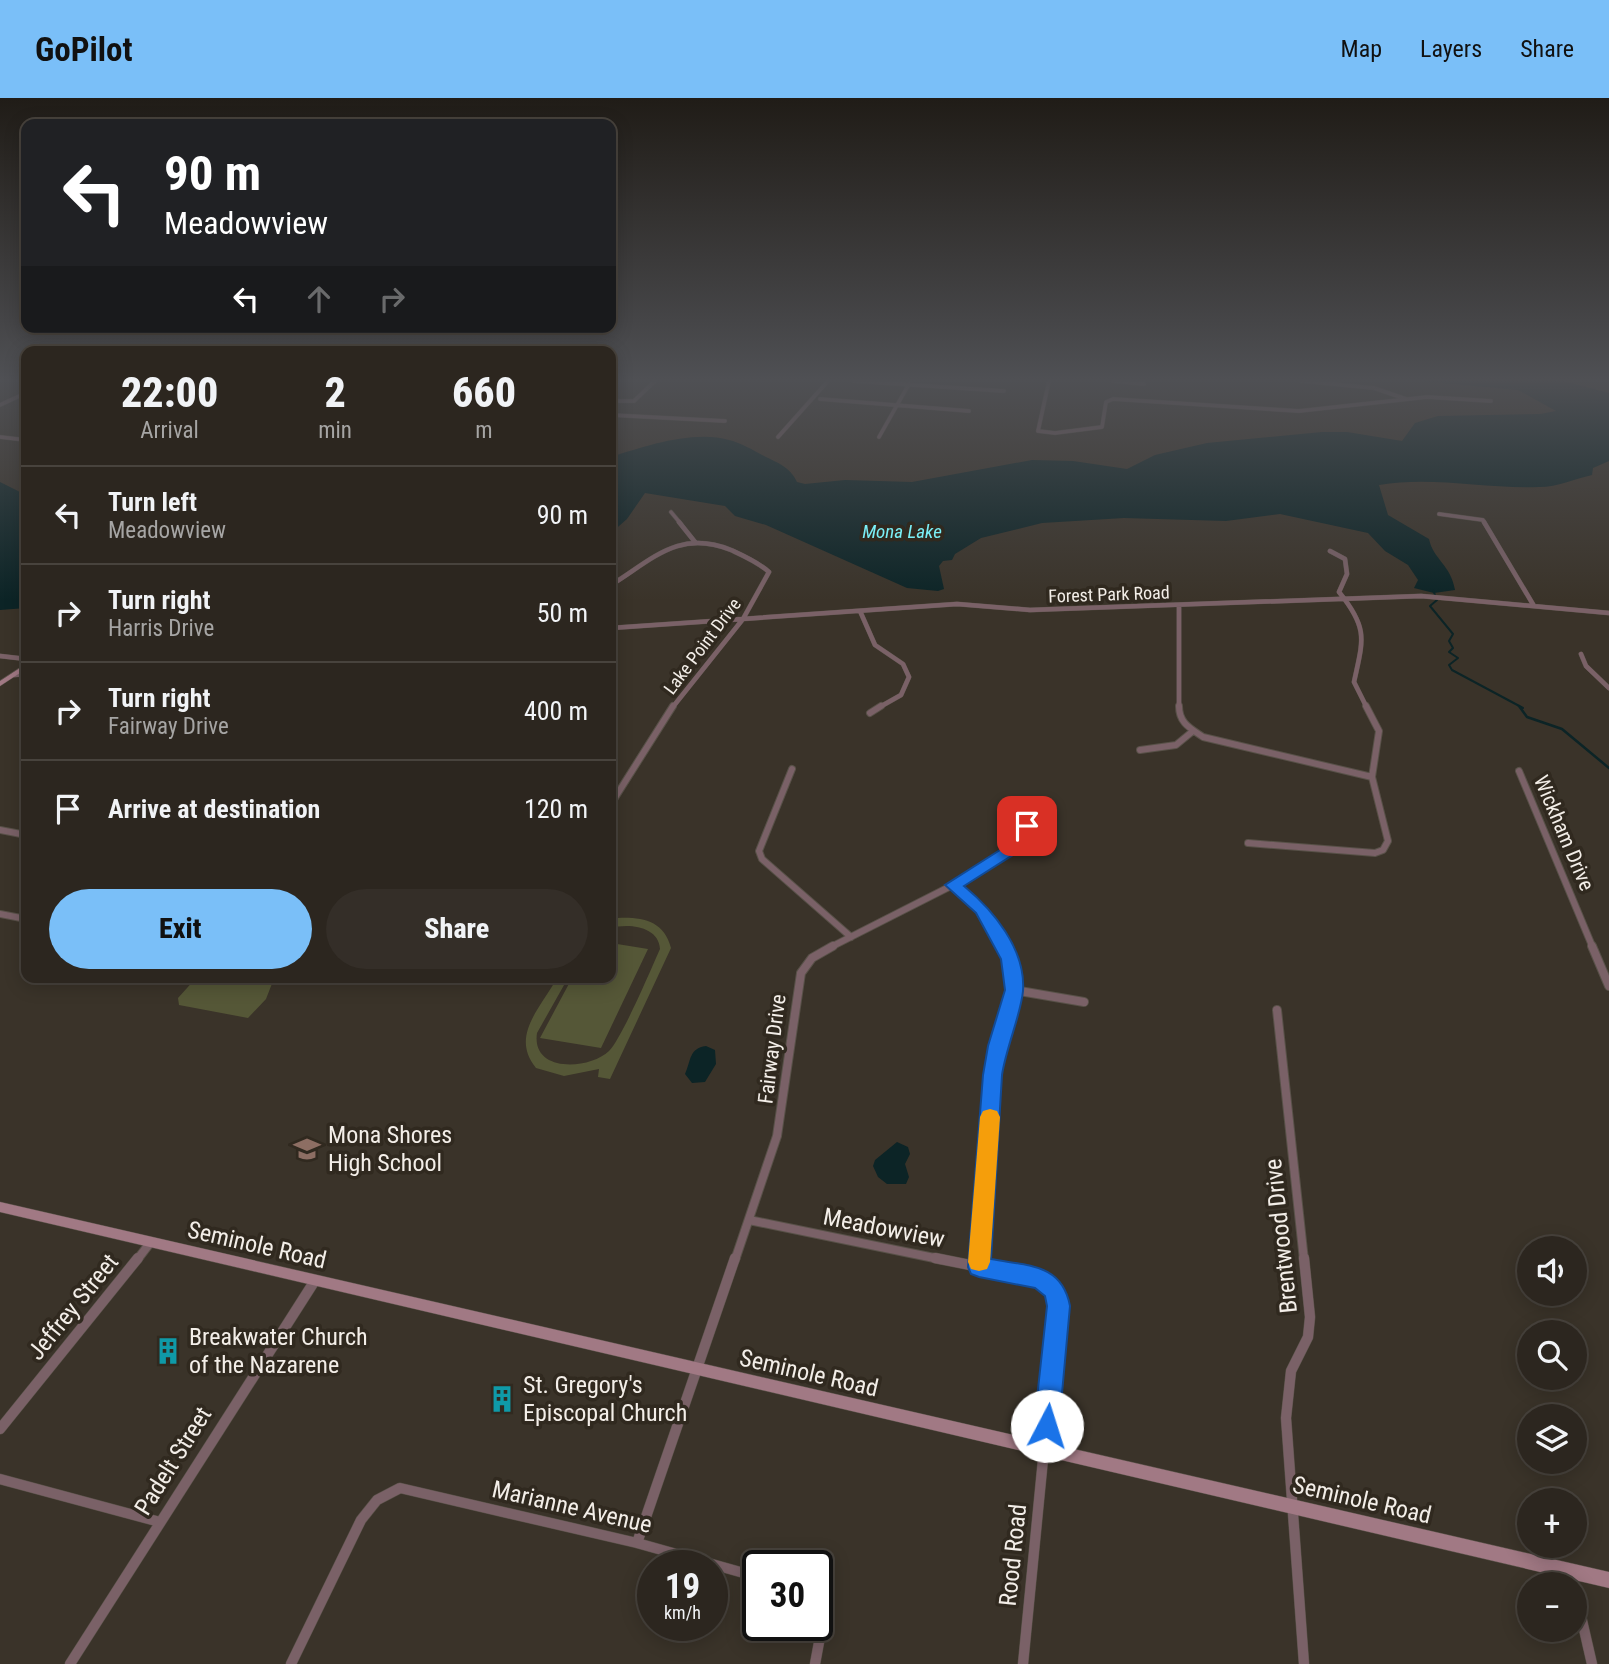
<!DOCTYPE html>
<meta charset="utf-8">
<style>
body{margin:0;font-family:"Roboto Condensed",sans-serif;background:#342e28;color:#f1f3f6;height:100vh;display:flex;flex-direction:column;font-size:26px;white-space:nowrap}
*{box-sizing:border-box;margin:0}
p{font-size:23px;color:#a6a5a4}
.icon{flex:none;width:38px;height:38px;fill:none;stroke:currentColor;stroke-width:2;stroke-linecap:round;stroke-linejoin:round}
.map{position:relative;flex:1;overflow:hidden}
.details{position:absolute;left:21px;top:248px;width:595px;height:637px;display:flex;flex-direction:column;background:#2c261f;border-radius:14px;box-shadow:0 4px 18px #0003,0 0 0 2px #48433d}
.details>*{flex:none}
.guide{position:absolute;left:21px;top:21px;width:595px;height:214px;border-radius:14px;box-shadow:0 4px 18px #0003,0 0 0 2px #48433d;background:#202124;color:#fff;overflow:hidden}
.buttons{position:absolute;left:1517px;top:1138px;display:grid;gap:14px}
.buttons a{display:grid;place-items:center;width:70px;height:70px;border-radius:50%;background:#2c261f;box-shadow:0 4px 18px #0003,0 0 0 2px #48433d;font-size:35px}
.speed{position:absolute;left:637px;top:1452px;display:flex;gap:14px;font-size:35px;font-weight:700;text-align:center}
.speed>*{display:grid;place-content:center;width:91px;height:91px;border-radius:50%;background:#2c261f;box-shadow:0 4px 18px #0003,0 0 0 2px #48433d;line-height:1}
.speed small{font-size:18px;font-weight:400}
.speed .limit{border:4px solid #111;border-radius:10px;background:#fff;color:#111}
.pin{position:absolute;display:grid;place-items:center;width:60px;height:60px;color:#fff;margin:-30px;border-radius:14px;box-shadow:0 4px 10px #0006}
.me{position:absolute;width:77px;margin:-38px;rotate:5deg;stroke-linejoin:round;filter:drop-shadow(0 0 5px #0008)}
.turn{display:flex;align-items:center;gap:24px;height:147px;padding:0 28px;font-size:32px}
.turn .icon{width:91px;height:91px;stroke-width:2.5}
.turn b{display:block;font-size:49px;line-height:60px}
.lanes{display:flex;align-items:center;height:66px;padding:0 28px;background:#0003;justify-content:center;gap:35px;direction:ltr}
.lanes .off{opacity:.35}
.eta{display:flex;justify-content:space-evenly;align-items:center;height:119px;text-align:center}
.eta b{font-size:42px;font-weight:800;line-height:49px}
.cta{display:flex;gap:14px;margin-top:auto;padding:14px 28px}
.cta a{flex:1;height:80px;border-radius:42px;background:#7abff8;color:#111;font-size:28px;font-weight:800;line-height:80px;text-align:center}
.cta a+a{background:#342e28;color:#f1f3f6}
ul{padding:0;list-style:none}
li{display:flex;align-items:center;gap:21px;height:98px;padding:0 28px;border-top:2px solid #48433d}
li div{flex:1}
li b{display:block;font-size:26px}
li em{font-style:normal}
header{display:flex;align-items:center;gap:42px;box-sizing:border-box;height:98px;padding:0 35px;background:#7abff8;color:#111}
header strong{font-size:33px}
nav{display:flex;gap:38px;margin-inline-start:auto;font-size:24px}
.map>svg:first-child{display:block}
.green{fill:#555737}
.water{fill:#0c2426}
.lines{fill:none;stroke-linecap:round;stroke-linejoin:round}
.stream-far1{stroke:#0c2426;stroke-width:2}
.stream{stroke:#0c2426;stroke-width:2.5}
.street-far4-casing{stroke:#585148;stroke-width:4.5}
.street-far3-casing{stroke:#585148;stroke-width:5}
.street-far2-casing{stroke:#585148;stroke-width:8}
.street-far1-casing{stroke:#585148;stroke-width:10}
.street-casing{stroke:#585148;stroke-width:11}
.secondary-casing{stroke:#585148;stroke-width:1}
.street-far4{stroke:#7a6167;stroke-width:3.5}
.street-far3{stroke:#7a6167;stroke-width:4.5}
.street-far2{stroke:#7a6167;stroke-width:6}
.street-far1{stroke:#7a6167;stroke-width:8}
.street{stroke:#7a6167;stroke-width:10}
.secondary{fill:#a17984;fill-rule:evenodd}
.route{fill:#1a73e8;stroke:#114b97;stroke-width:2}
.slow{fill:#f59e0b}
.labels{text-anchor:middle;dominant-baseline:central;stroke-width:7;stroke-linejoin:round;paint-order:stroke}
.far-street-label{font-size:18px;fill:#f3eee8;stroke:#30291f}
.far-water-label{font-size:19px;font-style:italic;fill:#7aeff6;stroke:#30291f}
.street-label{font-size:21px;fill:#f3eee8;stroke:#30291f}
.near-poi-label{font-size:24px;fill:#f3eee8;stroke:#30291f;text-anchor:start}
.near-street-label{font-size:24px;fill:#f3eee8;stroke:#30291f}
</style>
<header>
<strong>GoPilot</strong>
<nav><a>Map</a><a>Layers</a><a>Share</a></nav>
</header>
<div class="map">
<svg width="1609" height="1566" viewBox="0 0 1609 1566">
<rect width="100%" height="100%" fill="#3a3329"/>
<path class="green" d="M618,820C643,819 664,823 671,850L610,981L598,979L599,971L564,978L536,970C510,938 540,911 557,880H568L537,935C531,975 589,972 609,953C622,940 651,871 660,851C659,828 628,825 611,830V822Z
M611,845L648,851L601,950L540,940L572,880H611Z
M196,880H273V883L266,901L248,920L179,907L178,900Z"/>
<path class="water" d="M1420,283H1564L1609,295V363L1593,370L1592,377C1574,381 1558,389 1539,389C1485,391 1432,378 1379,387L1388,417L1429,441C1433,461 1451,467 1455,492L1434,495L1414,490L1418,482L1408,467L1385,453L1368,435L1280,416L1226,423L1124,420L1042,425L981,440L955,456L952,462L943,463L939,468L944,491L938,493L907,490L766,427L735,418L725,408L645,395L627,421L611,435V359C646,348 693,332 729,342C741,345 753,352 764,358C778,365 790,369 797,384L805,386L845,382L912,384L1032,362L1073,363L1127,371L1155,357L1207,345L1322,334H1347L1402,343L1415,325L1438,318L1540,316L1556,313L1518,292Z
M0,384L26,397V510L0,512Z
M706,948L715,952L716,966L705,984L692,985L685,976C691,963 689,950 706,948Z
M897,1044L908,1049L910,1056L905,1066L909,1079L906,1086H887L878,1079L873,1068L875,1062Z"/>
<g class="lines">
<path class="stream-far1" d="M1433,492L1437,502L1430,508L1453,536L1449,543L1453,550L1449,554L1458,560L1449,567L1452,572L1523,610"/>
<path class="stream" d="M1519,608L1527,619L1562,631L1609,670"/>
<defs>
<path id="street-far4" d="M854,283L1004,293
M1049,283L1038,333L1055,335L1102,329L1106,304L1113,301L1299,313L1427,299L1491,303
M1113,283L1144,286
M1302,283L1374,290L1406,301
M820,301L969,313
M611,303H634L655,283
M0,307L26,295
M611,317L725,323
M0,339L26,342
M778,339L828,283
M879,339L909,286
M671,414L681,426
M1439,416L1483,422L1485,426"/>
<path id="street-far3" d="M679,424L695,444
M1484,424L1534,508
M1330,453L1345,461L1347,476L1339,494C1369,531 1363,542 1354,584L1367,610
M611,487C653,461 679,431 731,452C744,458 758,464 769,474L743,521L672,610
M1179,508V610
M860,513L875,547L903,566L909,579L901,597L878,610
M611,530L957,506L1030,512L1421,498L1609,515
M1581,556L1586,568L1609,590
M0,558L26,561
M14,577L26,576"/>
<path id="street-far2" d="M1179,608C1179,625 1190,630 1203,639L1372,679
M870,615L881,608
M1140,652L1176,647L1193,633
M792,671L759,753L762,761L851,839
M1519,673L1593,850
M611,706L673,608
M1023,729H1035L1045,736L1040,743L1018,747L1019,733Z
M0,732L26,737
M1248,745L1375,755L1383,752L1388,743L1372,679L1379,633L1366,608
M953,787L988,820L1006,850
M0,816L26,821
M829,850L953,787L1018,747"/>
<path id="street-far1" d="M1592,848L1609,888
M1014,892L1084,904
M1277,912L1304,1162
M749,1122L944,1162
M137,1162L150,1145
M735,1162L777,1038L801,875L812,860L833,848
M980,1162C983,1104 985,1047 991,990C996,943 1023,894 1005,848"/>
<path id="street" d="M935,1160L1040,1181L1056,1192L1058,1208L1023,1566
M1304,1160L1310,1219L1308,1239L1291,1273L1286,1320L1304,1566
M979,1169L980,1160
M0,1331L138,1160
M0,1381L160,1424
M637,1445L735,1160
M1575,1492L1592,1566
M70,1566L314,1184
M291,1566L361,1422L377,1402L400,1390L637,1445L758,1479
M815,1566L822,1528L817,1515"/>
<path id="secondary" d="M26,566V571L0,588V583Z
M0,1104L1609,1474V1490L0,1114Z"/>
</defs>
<use href="#street-far4" class="street-far4-casing"/>
<use href="#street-far3" class="street-far3-casing"/>
<use href="#street-far2" class="street-far2-casing"/>
<use href="#street-far1" class="street-far1-casing"/>
<use href="#street" class="street-casing"/>
<use href="#secondary" class="secondary-casing"/>
<use href="#street-far4" class="street-far4"/>
<use href="#street-far3" class="street-far3"/>
<use href="#street-far2" class="street-far2"/>
<use href="#street-far1" class="street-far1"/>
<use href="#street" class="street"/>
<use href="#secondary" class="secondary"/>
</g>
<linearGradient id="sky" x2="0" y2="1"><stop stop-color="#201c17"/><stop offset="0.56" stop-color="#4f5054"/><stop offset="1" stop-color="#4f5054" stop-opacity="0"/></linearGradient>
<rect width="1609" height="503" fill="url(#sky)"/>
<path class="route" d="M1027,723L1035,728L1027,735L1024,750L964,788C993,812 1026,851 1023,893C1021,916 1006,950 1002,977L991,1161C1027,1168 1062,1165 1070,1208L1059,1328L1055,1337L1047,1340L1038,1337L1034,1328L1047,1208L1045,1198L1035,1190L979,1179L971,1176L968,1169L983,977L988,948L1005,892L1001,861L976,815L945,787L1011,745L1014,730Z"/>
<path class="slow" d="M990,1011L997,1013L1000,1019L990,1164L987,1171L979,1173L971,1171L968,1164L980,1019L983,1013Z"/>
<defs>
<symbol id="school-bare" viewBox="-9 -9 18 18"><path d="M0-5L7-2L0 1L-7-2ZM-4 1L0 2.5L4 1V4Q0 6-4 4Z" fill="#8d6e63" stroke="#30291f" stroke-width="2.5" paint-order="stroke"/></symbol>
<symbol id="building-bare" viewBox="-9 -9 18 18"><path d="M-4-6H4V6H1V3H-1V6H-4ZM-2.5-4.3h1.7v1.8h-1.7ZM.8-4.3h1.7v1.8H.8ZM-2.5-1h1.7V.8h-1.7ZM.8-1h1.7V.8H.8Z" fill="#0f9aa8" stroke="#30291f" stroke-width="2.5" paint-order="stroke"/></symbol>
</defs>
<g fill-rule="evenodd">
<use href="#school-bare" x="288" y="1032" width="38" height="38"/>
<use href="#building-bare" x="149" y="1234" width="38" height="38"/>
<use href="#building-bare" x="483" y="1282" width="38" height="38"/>
</g>
<g class="labels">
<g class="far-street-label">
<text transform="translate(1109 496) rotate(-2)">Forest Park Road</text>
<text transform="translate(702 548) rotate(-53)">Lake Point Drive</text>
</g>
<g class="far-water-label">
<text x="902" y="433">Mona Lake</text>
</g>
<g class="street-label">
<text transform="translate(1564 735) rotate(67)">Wickham Drive</text>
<text transform="translate(772 951) rotate(-83)">Fairway Drive</text>
</g>
<g class="near-poi-label">
<text x="328" y="1037">Mona Shores<tspan x="328" dy="28">High School</tspan></text>
<text x="189" y="1239">Breakwater Church<tspan x="189" dy="28">of the Nazarene</tspan></text>
<text x="523" y="1287">St. Gregory's<tspan x="523" dy="28">Episcopal Church</tspan></text>
</g>
<g class="near-street-label">
<text transform="translate(884 1130) rotate(11)">Meadowview</text>
<text transform="translate(1281 1138) rotate(-96)">Brentwood Drive</text>
<text transform="translate(257 1147) rotate(13)">Seminole Road</text>
<text transform="translate(73 1209) rotate(-51)">Jeffrey Street</text>
<text transform="translate(809 1275) rotate(13)">Seminole Road</text>
<text transform="translate(173 1363) rotate(-58)">Padelt Street</text>
<text transform="translate(1362 1402) rotate(13)">Seminole Road</text>
<text transform="translate(572 1409) rotate(13)">Marianne Avenue</text>
<text transform="translate(1013 1457) rotate(-84)">Rood Road</text>
</g>
</g>
</svg>
<div class="buttons">
<a><svg class="icon" aria-label="sound" viewBox="0 0 24 24"><path d="M4 9h4l5-4v14l-5-4H4zM17 9q2 3 0 6"/></svg></a>
<a><svg class="icon" aria-label="search" viewBox="0 0 24 24"><circle cx="10" cy="10" r="6"/><path d="M15 15l6 6"/></svg></a>
<a><svg class="icon" aria-label="layers" viewBox="0 0 24 24"><path d="M12 4l9 5-9 5-9-5zM3 14l9 5 9-5"/></svg></a>
<a>+</a>
<a>−</a>
</div>
<div class="speed"><div>19<small>km/h</small></div><div class="limit">30</div></div>
<div class="pin" style="left:1027px;top:728px;background:#d93025"><svg class="icon" aria-label="arrive" viewBox="0 0 24 24"><path d="M6 21V4h12l-3 4 3 4H6"/></svg></div>
<svg class="me" style="left:1047px;top:1328px" viewBox="-20 -20 40 40"><circle r="19" fill="#fff"/><path d="M0-13L10 11 0 6-10 11z" fill="#1a73e8"/></svg>
<div class="guide">
<div class="turn"><svg class="icon" aria-label="left" viewBox="0 0 24 24"><path d="M17 20v-9H6M10 6l-5 5 5 5"/></svg><div><b>90 m</b>Meadowview</div></div>
<div class="lanes"><svg class="icon" aria-label="left" viewBox="0 0 24 24"><path d="M17 20v-9H6M10 6l-5 5 5 5"/></svg><svg class="icon off" aria-label="ahead" viewBox="0 0 24 24"><path d="M12 20V5M6 11l6-6 6 6"/></svg><svg class="icon off" aria-label="right" viewBox="0 0 24 24"><path d="M7 20v-9h11M14 6l5 5-5 5"/></svg></div>
</div>
<section class="details">
<div class="eta">
<div><b>22:00</b><p>Arrival</p></div>
<div><b>2</b><p>min</p></div>
<div><b>660</b><p>m</p></div>
</div>
<ul>
<li><svg class="icon" aria-label="left" viewBox="0 0 24 24"><path d="M17 20v-9H6M10 6l-5 5 5 5"/></svg><div><b>Turn left</b><p>Meadowview</p></div><em>90 m</em></li>
<li><svg class="icon" aria-label="right" viewBox="0 0 24 24"><path d="M7 20v-9h11M14 6l5 5-5 5"/></svg><div><b>Turn right</b><p>Harris Drive</p></div><em>50 m</em></li>
<li><svg class="icon" aria-label="right" viewBox="0 0 24 24"><path d="M7 20v-9h11M14 6l5 5-5 5"/></svg><div><b>Turn right</b><p>Fairway Drive</p></div><em>400 m</em></li>
<li><svg class="icon" aria-label="arrive" viewBox="0 0 24 24"><path d="M6 21V4h12l-3 4 3 4H6"/></svg><div><b>Arrive at destination</b></div><em>120 m</em></li>
</ul>
<div class="cta"><a>Exit</a><a>Share</a></div>
</section>
</div>
